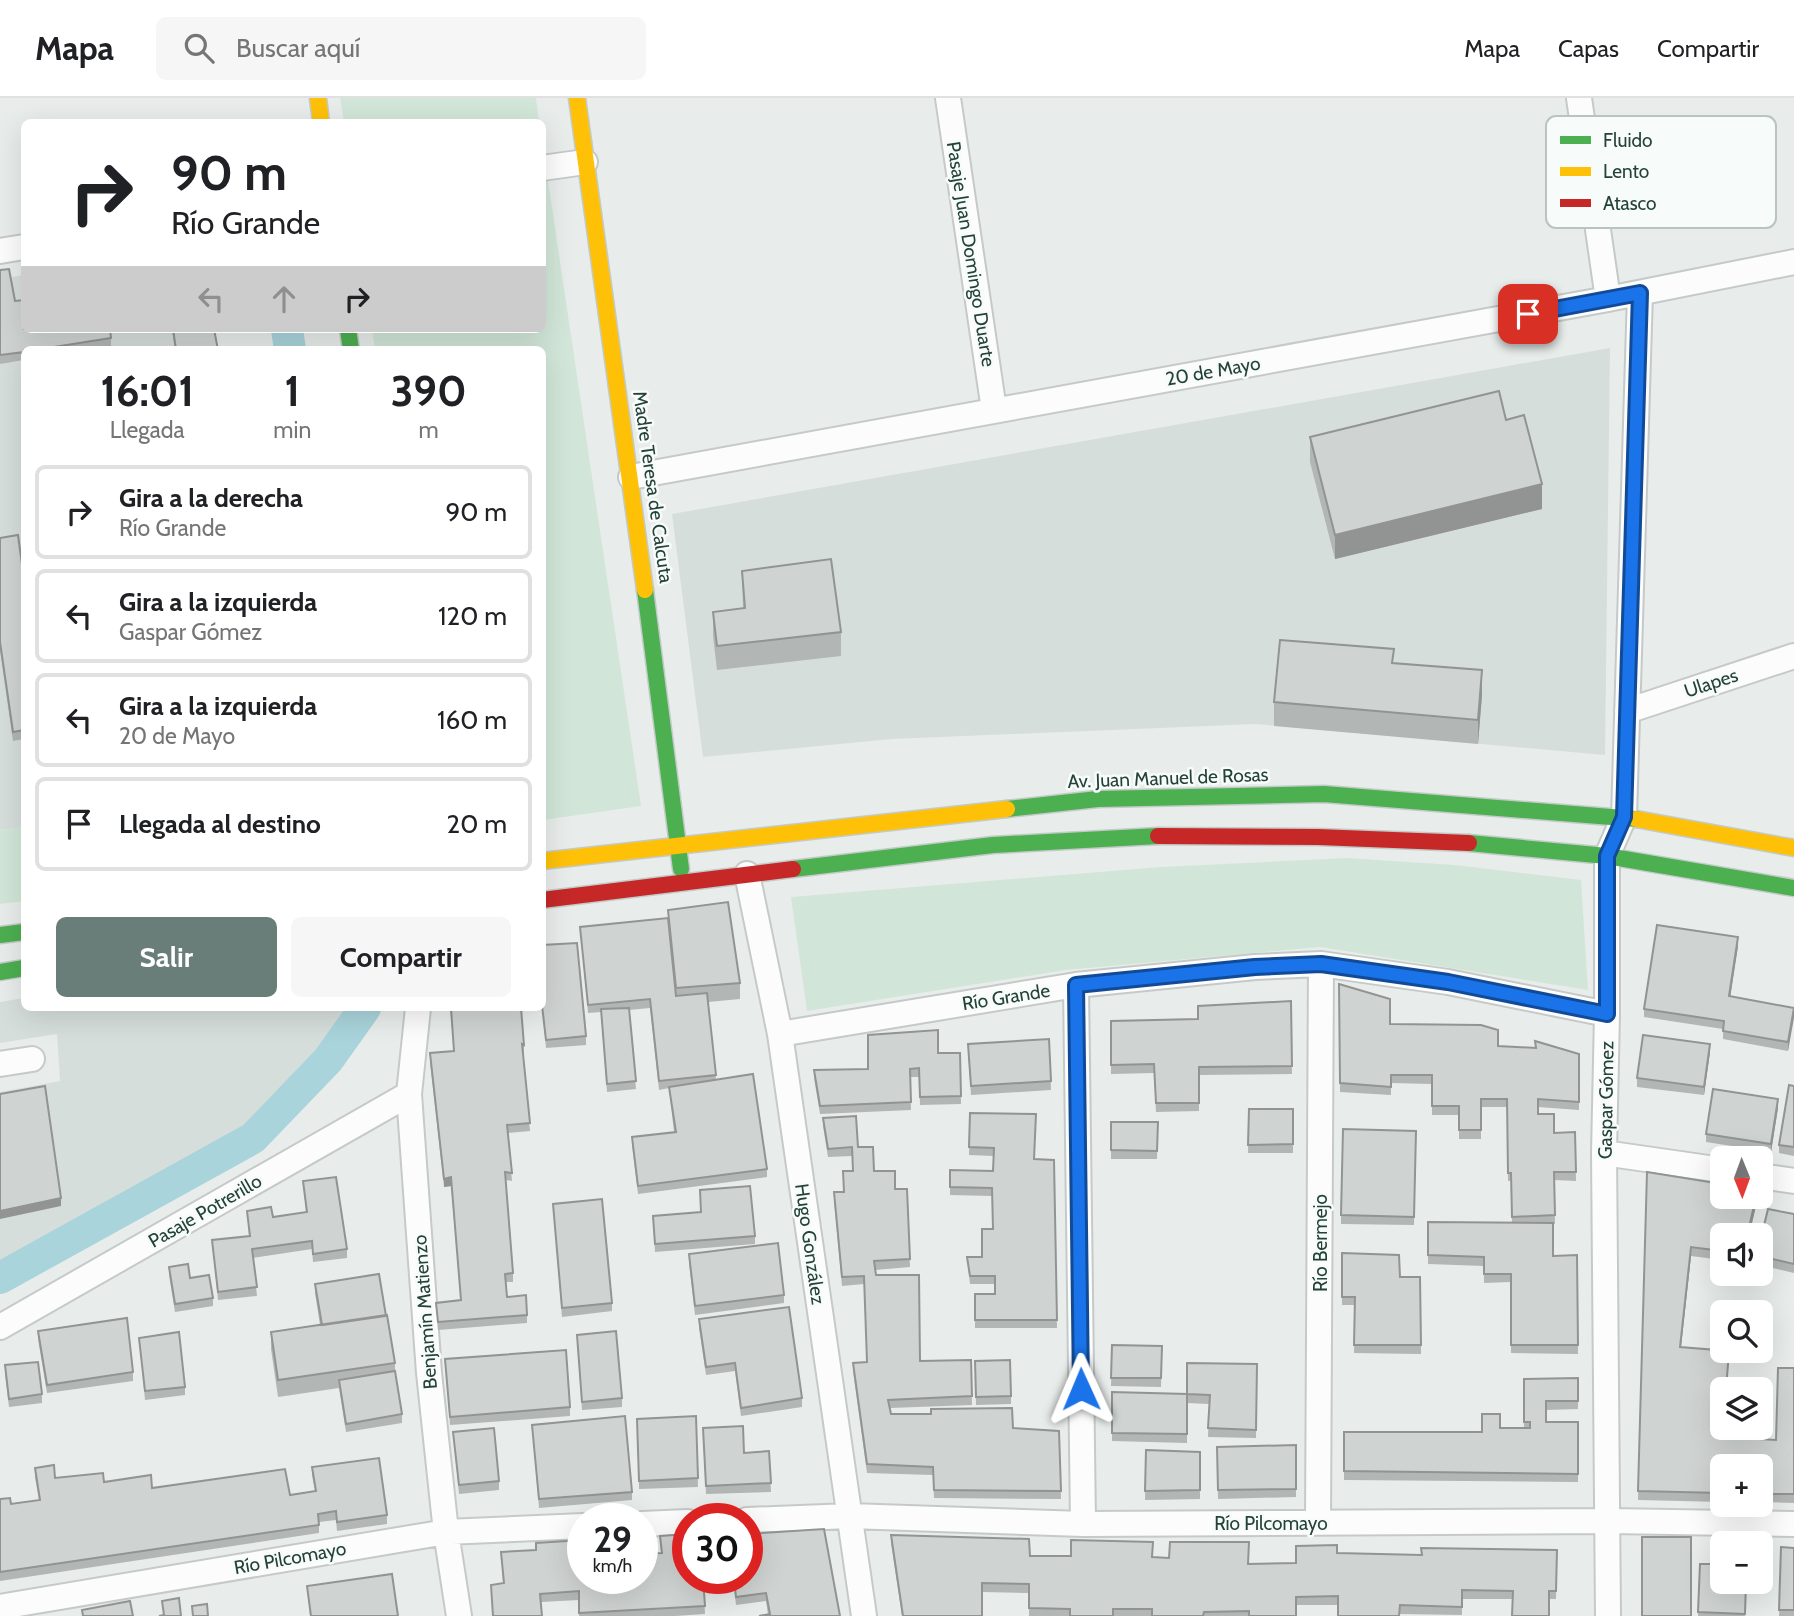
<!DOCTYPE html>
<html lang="es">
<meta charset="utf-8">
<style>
body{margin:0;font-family:Cabin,sans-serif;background:#f6f6f6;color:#202124;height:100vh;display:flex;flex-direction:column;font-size:26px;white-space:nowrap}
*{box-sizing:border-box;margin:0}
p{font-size:23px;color:#757577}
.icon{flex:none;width:38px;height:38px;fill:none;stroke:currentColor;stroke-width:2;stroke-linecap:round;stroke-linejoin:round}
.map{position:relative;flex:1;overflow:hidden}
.side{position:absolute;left:21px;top:248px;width:525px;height:665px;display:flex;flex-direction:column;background:#fff;border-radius:10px;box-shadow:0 7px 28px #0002}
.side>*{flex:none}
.hud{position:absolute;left:21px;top:21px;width:525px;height:214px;border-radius:10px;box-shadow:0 7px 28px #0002;background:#fff;color:#202124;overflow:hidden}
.needle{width:46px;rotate:179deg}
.controls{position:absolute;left:1710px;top:1048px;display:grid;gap:14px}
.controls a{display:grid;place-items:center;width:63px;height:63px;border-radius:10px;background:#fff;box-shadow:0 7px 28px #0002;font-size:35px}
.speed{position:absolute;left:567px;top:1405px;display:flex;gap:14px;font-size:35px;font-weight:700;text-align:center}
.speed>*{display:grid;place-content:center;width:91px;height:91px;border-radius:50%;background:#fff;box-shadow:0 7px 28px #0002;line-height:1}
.speed small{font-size:18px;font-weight:400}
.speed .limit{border:10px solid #d22;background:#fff;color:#111}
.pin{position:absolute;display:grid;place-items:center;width:60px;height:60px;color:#fff;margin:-30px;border-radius:14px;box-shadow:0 4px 10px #0006}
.me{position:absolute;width:77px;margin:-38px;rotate:359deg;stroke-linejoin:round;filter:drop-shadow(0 0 5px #0008)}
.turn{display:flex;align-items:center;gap:24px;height:147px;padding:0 35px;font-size:32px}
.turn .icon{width:91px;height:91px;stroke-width:2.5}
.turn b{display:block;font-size:49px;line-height:60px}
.lanes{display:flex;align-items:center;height:66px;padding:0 35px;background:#0003;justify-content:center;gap:35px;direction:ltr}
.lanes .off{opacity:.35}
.eta{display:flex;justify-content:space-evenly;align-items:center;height:119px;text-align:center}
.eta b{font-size:42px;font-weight:700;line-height:49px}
.button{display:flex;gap:14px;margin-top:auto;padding:14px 35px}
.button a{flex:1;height:80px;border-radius:10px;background:#697e78;color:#fff;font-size:28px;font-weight:700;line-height:80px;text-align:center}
.button a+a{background:#f6f6f6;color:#202124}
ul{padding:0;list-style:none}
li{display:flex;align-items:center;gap:21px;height:94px;margin:0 14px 10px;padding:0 21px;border:4px solid #e0e0e0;border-radius:10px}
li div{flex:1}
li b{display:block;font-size:26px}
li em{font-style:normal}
header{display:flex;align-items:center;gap:42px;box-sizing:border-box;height:98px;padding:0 35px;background:#fff;border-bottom:2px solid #e0e0e0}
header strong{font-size:33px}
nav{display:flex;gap:38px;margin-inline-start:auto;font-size:24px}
.search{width:490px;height:63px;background:#f6f6f6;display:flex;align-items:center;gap:18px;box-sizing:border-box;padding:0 24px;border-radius:10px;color:#757577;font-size:26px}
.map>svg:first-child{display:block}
.built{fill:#d6dedb}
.green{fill:#d1e6d8}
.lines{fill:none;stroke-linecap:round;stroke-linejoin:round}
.canal{stroke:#a9d4db;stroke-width:32}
.street-casing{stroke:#c5cac8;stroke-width:28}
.fast-casing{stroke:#c3cbc8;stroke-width:19}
.slow-casing{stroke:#c3cbc8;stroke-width:19}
.jam-casing{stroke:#c3cbc8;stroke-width:19}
.street{stroke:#fcfcfc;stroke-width:24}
.fast{stroke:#4caf50;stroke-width:16}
.slow{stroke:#ffc107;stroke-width:16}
.jam{stroke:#c62828;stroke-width:16}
.wall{fill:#b2b6b5}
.shaded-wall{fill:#919493}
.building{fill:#cfd4d2;stroke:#919493;stroke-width:2}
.route-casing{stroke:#114b97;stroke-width:18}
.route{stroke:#1a73e8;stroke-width:12}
.labels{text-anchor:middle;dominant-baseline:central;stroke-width:5;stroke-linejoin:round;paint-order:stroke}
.street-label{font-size:19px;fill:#24423a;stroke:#f7fbf9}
.key{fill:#f7fbf9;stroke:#b8c4c0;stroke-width:2}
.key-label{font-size:19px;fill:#24423a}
</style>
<header>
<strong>Mapa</strong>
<div class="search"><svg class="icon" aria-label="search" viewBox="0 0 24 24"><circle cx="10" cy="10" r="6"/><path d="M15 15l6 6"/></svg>Buscar aquí</div>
<nav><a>Mapa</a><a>Capas</a><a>Compartir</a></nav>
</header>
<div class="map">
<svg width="1794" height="1518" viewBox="0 0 1794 1518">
<rect width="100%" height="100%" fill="#e8edeb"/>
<path class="built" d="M24,177V231H213L216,252H24V729L0,732V181Z
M1610,250L1605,657L1256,626L892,641L703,659L672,416Z
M24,900V910H348L338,931L257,1019L81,1125L0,1167V994L60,983L57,936L0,945V904Z"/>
<path class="green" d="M340,0H536L539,24H344Z
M543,49L641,708L543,722L542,252H375L372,231H542Z
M24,729V803L0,806V732Z
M1347,760L1455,767L1581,782L1588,892L1320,849L1066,872L807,913L791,799L1161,769Z"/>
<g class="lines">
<path class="canal" d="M287,231L290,252
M0,1180L253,1040L328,962L365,910"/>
<defs>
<path id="street" d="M948,0L994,312
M1579,0L1608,201
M542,70L585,64
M0,153L24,149
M631,379L1608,201L1794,164
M1627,613L1794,558
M747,776L780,936L864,1518
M1076,887L1083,1426
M418,910L409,996L429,1275L446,1434L459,1518
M780,936L1076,887L1255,869L1321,866L1448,884L1607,916
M0,966L32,961
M1604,1055L1722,1072
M1760,1078L1794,1083
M0,1229L409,996
M747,1422L850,1418L1083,1426L1609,1423L1794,1426
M1318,1424L1321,866
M642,1426L688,1424
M0,1509L446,1434L583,1428
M1608,1518L1604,1055L1607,916V758L1624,719L1640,195"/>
<path id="fast" d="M348,231L351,252
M645,492L681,771
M1007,711L1098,701L1324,696L1636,721
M1469,745L1607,758L1794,790
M793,771L993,747L1158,738
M0,837L24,834
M0,874L24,870"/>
<path id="slow" d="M318,0L321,24
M577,0L645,492
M1636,721L1794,750
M542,763L1007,711"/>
<path id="jam" d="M1158,738L1318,739L1469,745
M542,802L793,771"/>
</defs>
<use href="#street" class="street-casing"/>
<use href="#fast" class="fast-casing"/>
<use href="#slow" class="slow-casing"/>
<use href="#jam" class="jam-casing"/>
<use href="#street" class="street"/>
<use href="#fast" class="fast"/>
<use href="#slow" class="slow"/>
<use href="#jam" class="jam"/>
</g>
<path class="wall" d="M0,172L15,203L111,240V248L89,252H24V262L0,266Z
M172,231H214L218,252H175Z
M1506,322L1542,411L1335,461L1310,364V339Z
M0,440L24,481V641L13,643L0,552Z
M742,473L841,534V558L717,572L713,538V514L743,510Z
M1394,565L1482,597L1478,646L1274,628V604Z
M668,812L740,885V901L708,904L716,982L767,1071V1079L638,1096L632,1047V1039L674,1034L669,990L659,992L650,910L629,912L636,991L607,994L601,914L588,915L580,829L668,820Z
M1738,848L1730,899L1794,910L1788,953L1723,941V931L1644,919V911Z
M1339,886L1390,926L1498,948L1579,956V1012L1538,1009V1016L1554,1035L1575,1034L1576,1083L1554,1082L1555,1126H1553V1158L1577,1157L1578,1256L1511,1255V1184L1484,1185V1168L1428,1166V1124L1512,1125L1511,1083H1508L1507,1009H1481V1041H1459V1017H1432V986L1391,985V997L1340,994Z
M1291,903L1292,976L1199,977V1013L1156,1014L1154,975L1111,976V923L1198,921Z
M450,910H536L521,911L524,947V956L523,955L530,1033L508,1035L512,1083L506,1082L513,1175V1184H506L507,1199L527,1217V1225L438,1232L436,1205L461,1202L451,1088L444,1089L430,964V955L454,953Z
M542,910L586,938V947L546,950Z
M1049,941L1051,992L971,997L968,954Z
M1710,954L1704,997L1637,989V980Z
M938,955H960L961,1006L920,1007L919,979H910L911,1012L820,1016L814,980V972L868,971Z
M1794,988V1058L1779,1055V1047Z
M1778,1010L1771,1054L1706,1044V1036Z
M1249,1011H1293V1055H1248Z
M970,1015L1034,1062H1054L1057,1230H975V1196H995V1186H970L967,1159H982L993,1131L992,1098L950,1097V1072L993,1073V1058L969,1057Z
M823,1020L858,1049L874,1073L895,1091H907L910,1169L875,1172L876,1177L920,1263L971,1262L972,1307L890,1310L891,1316L1013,1330L1059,1333L1061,1401L934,1400L933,1377L867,1375L853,1273V1265L867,1264L864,1186L842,1188L834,1103V1094H844L853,1073L852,1058L828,1059L823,1028Z
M1111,1024H1158L1157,1061H1111Z
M1416,1033L1414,1127L1341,1126V1117Z
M1647,1074L1758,1099L1749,1138H1722V1162L1691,1158L1681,1249L1729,1261L1722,1339L1776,1342L1794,1270V1405L1760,1404V1368H1722V1404L1638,1402Z
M303,1083L347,1151V1160L313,1164L312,1151L253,1160L257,1198L218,1202L212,1142L249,1138L247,1113L273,1119L306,1114Z
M700,1092L755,1138V1146L655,1154L653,1118L701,1114Z
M553,1106L612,1205V1213L562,1219Z
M1794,1116V1175L1760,1167V1144Z
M1342,1155L1400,1179H1420L1421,1256L1354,1255L1355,1207H1342Z
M689,1156L784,1197V1205L695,1217L689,1165Z
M169,1169L190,1180L213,1200V1208L175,1214L169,1177Z
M315,1186L395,1265V1273L402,1316V1325L346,1334L339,1290L278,1299L271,1251V1234L320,1227L315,1195Z
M699,1221L802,1300V1309L741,1318L735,1273L706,1277L699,1230Z
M38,1233L133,1274V1283L47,1295L38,1241Z
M577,1237L622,1300V1309L582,1312Z
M139,1240L185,1289V1297L145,1302Z
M1112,1247L1162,1248L1161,1289L1111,1288Z
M445,1261L570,1309V1318L450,1327Z
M975,1263L1011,1298V1306L976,1307Z
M1257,1266L1256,1340L1208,1339L1209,1306L1187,1305V1300V1345L1112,1343V1294L1187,1296Z
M5,1267L42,1296V1305L9,1309L5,1276Z
M1578,1280V1311L1546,1312V1324H1578V1384L1344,1382V1334H1482L1500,1330H1524V1281Z
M696,1318L698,1389L639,1391L637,1321Z
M532,1327L632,1394V1402L539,1410Z
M703,1330L744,1355L769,1353L771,1394L706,1396Z
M453,1334L499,1383V1392L459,1396Z
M1296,1347V1399L1218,1401L1217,1349Z
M1146,1352L1200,1354V1401L1145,1402Z
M312,1369L387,1417V1426L337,1433L336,1422L319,1424V1435L0,1483V1401L11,1406L39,1402L35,1379V1370L55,1380L104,1384L152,1390L290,1397L315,1393L312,1377Z
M891,1437L1030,1458L1152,1459L1248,1466L1296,1465L1337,1455L1422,1457L1557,1452L1556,1501H1462V1517L1400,1516L1338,1507H1296V1518H1029V1495L982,1494V1518H902L891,1445Z
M660,1438L703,1480L705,1516L675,1518H579V1502L541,1504L542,1518H493L491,1487L503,1485L501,1454L583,1480L661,1455Z
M1781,1449L1794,1450V1518H1779Z
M1700,1466L1746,1484L1745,1518H1698Z
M733,1480H747L840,1518L768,1517L766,1503L736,1507Z
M307,1488L398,1518H310Z"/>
<path class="shaded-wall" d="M1542,386V411L1335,461V437Z
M1482,572V597L1478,646V622Z
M1738,839V848L1729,907V898Z
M1794,912V920L1788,953V944Z
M1710,946V954L1704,997V989Z
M1778,1001V1010L1771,1054V1046Z
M451,1079V1088L444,1089V1081Z
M1756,1099H1758L1749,1138H1747Z
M61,1100V1108L0,1121V1113Z
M1691,1149V1158L1680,1258V1249Z"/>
<path class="building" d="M9,171L15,203L24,202V231H110L111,240L35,252H24V254L0,257V172Z
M173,231H214L218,252H176Z
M1499,293L1506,322L1524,317L1542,386L1335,437L1310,339Z
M18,437L24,481V632L13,634L0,544V440Z
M831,461L841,534L717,548L713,514L745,510L742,473Z
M1280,542L1394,551L1392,565L1482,572L1478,622L1274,604Z
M728,804L740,885L676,890L668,812Z
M668,820L676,898L707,895L716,977L659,983L650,901L588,907L580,829Z
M1657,827L1738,839L1729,898L1794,910L1788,944L1723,933L1724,923L1644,911Z
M577,845L586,938L546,942L542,907V847Z
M1339,886L1390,901V926L1481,927L1498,932V948L1536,950L1535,943L1579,956V1004L1538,1001V1016H1554V1035L1575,1034L1576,1074H1554L1555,1117L1512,1119L1511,1075H1508L1507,1001H1481V1032H1459V1008H1432V977H1391V989L1340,985Z
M1291,903L1292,968L1199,969V1005H1156L1154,966L1111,967V923L1198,921V908Z
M451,910H521L524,947L522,946L530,1025L507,1027L512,1075L505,1074L513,1175L505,1176L507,1199L526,1197L527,1217L438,1224L436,1205L461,1202L451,1079L444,1081L430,955L454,953Z
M629,910L636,983L607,986L601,911Z
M938,932V955H960L961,998L920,999L919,970L910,971L911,1004L820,1008L814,972L868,971V937Z
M1643,937L1710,946L1704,989L1637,980Z
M1049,941L1051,983L971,988L968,946Z
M753,976L767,1071L638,1088L632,1039L676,1034L669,989Z
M1789,987L1794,988V1049L1779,1047Z
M45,988L61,1100L0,1113V996Z
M1713,991L1778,1001L1771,1046L1706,1036Z
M1249,1011H1293V1046L1248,1047Z
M970,1015L1036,1016L1034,1061L1054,1062L1057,1222H975V1196H995V1178H970L967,1159H982V1131H993L992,1090L950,1089V1072L993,1073L994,1050L969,1049Z
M856,1018L858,1049H873L874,1073H895V1091H907L910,1161L874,1163L876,1177H919L920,1263L971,1262L972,1298L888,1302L891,1316H931V1311L1012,1310L1013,1330L1059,1333L1061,1393L934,1392L933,1369L867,1366L853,1265L867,1264L864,1178L842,1179L834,1094H844L843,1073H853L852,1049L828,1051L823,1020Z
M1111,1024H1158L1157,1053L1111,1052Z
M1343,1031L1416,1033L1414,1119L1341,1117Z
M1647,1074L1722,1086V1099H1756L1747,1138H1722V1153L1691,1149L1680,1249L1729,1253L1726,1292H1722V1339L1776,1342L1778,1270H1794V1396H1760V1368H1722V1395L1638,1393Z
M336,1079L347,1151L313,1156L312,1143L252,1151L257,1189L218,1194L212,1142L250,1138L247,1113L271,1109L273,1119L307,1114L303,1083Z
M750,1088L755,1138L655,1146L653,1118L701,1114L700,1092Z
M602,1101L612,1205L562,1210L553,1106Z
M1768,1111L1794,1116V1166L1760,1158V1144Z
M1428,1124L1553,1125V1158L1577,1157L1578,1247H1511V1176H1484V1159L1428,1157Z
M778,1145L784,1197L695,1208L689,1156Z
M1342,1155L1399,1157L1400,1179H1420L1421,1247H1354L1355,1199H1342Z
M188,1166L190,1180L209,1177L213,1200L175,1206L169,1169Z
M379,1176L386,1218L322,1227L315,1186Z
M789,1209L802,1300L741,1310L735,1265L706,1269L699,1221Z
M387,1217L395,1265L278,1282L271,1234Z
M127,1220L133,1274L47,1287L38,1233Z
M616,1233L622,1300L582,1304L577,1237Z
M179,1234L185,1289L145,1293L139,1240Z
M1112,1247L1162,1248L1161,1280H1111Z
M566,1252L570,1309L450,1319L445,1261Z
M1010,1262L1011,1298L976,1299L975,1263Z
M38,1264L42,1296L9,1301L5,1267Z
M1187,1265L1257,1266L1256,1332L1208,1330L1210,1297L1187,1296Z
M395,1273L402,1316L346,1326L339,1282Z
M1578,1280V1303H1546V1324H1578V1376L1344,1373V1334H1482V1316H1500V1330H1530V1324H1524V1281Z
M1112,1294L1187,1296V1336L1112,1335Z
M625,1318L632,1394L539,1401L532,1327Z
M696,1318L698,1380L639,1383L637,1321Z
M743,1328L744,1355L769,1353L771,1385L706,1388L703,1330Z
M494,1330L499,1383L459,1387L453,1334Z
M1296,1347V1391L1218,1392L1217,1349Z
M1146,1352L1200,1354V1392L1145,1393Z
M379,1360L387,1417L337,1424L336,1413L318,1416L319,1427L0,1474V1401L10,1400L11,1406L40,1402L35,1370L54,1367L55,1380L103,1375L104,1384L151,1377L152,1390L285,1371L290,1397L316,1393L312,1369Z
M824,1431L840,1518H759L770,1516L766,1495L736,1499L734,1480H747V1436Z
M688,1436V1480H703L705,1508L579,1515V1493L540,1496L542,1518H493L491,1487L504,1485L501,1454L536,1452V1445L583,1442V1480H642V1456L662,1455L660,1438Z
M891,1437L1029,1441L1030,1458H1071V1442L1153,1444L1152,1459L1169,1460L1170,1444H1249L1248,1466L1296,1465V1448L1337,1447V1455L1422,1457L1421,1450L1557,1452L1556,1493H1549V1518H1512L1513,1493L1462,1492V1509L1400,1507L1399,1518H1338V1498L1296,1499V1518H1249V1513L1204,1514L1203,1518H1152V1511H1113V1518H1070V1511L1029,1510V1486L982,1485V1518H903Z
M1642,1439H1691V1518H1642Z
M1781,1449L1794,1450V1512H1779Z
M1700,1466H1722V1484H1746L1745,1516L1698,1514Z
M392,1476L398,1518H311L307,1488Z
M179,1500L181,1518H159L164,1517L162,1503Z
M130,1503L133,1518H83L82,1512Z
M207,1506L208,1518H193L192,1508Z"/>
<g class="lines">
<defs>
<path id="route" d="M1081,1291L1076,887L1255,869L1321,866L1448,884L1607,916V758L1624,719L1640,195L1528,216"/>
</defs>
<use href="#route" class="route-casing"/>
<use href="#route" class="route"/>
</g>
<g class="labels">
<g class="street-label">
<text transform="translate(971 156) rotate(81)">Pasaje Juan Domingo Duarte</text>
<text transform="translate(1213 273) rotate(-10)">20 de Mayo</text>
<text transform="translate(653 389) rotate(82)">Madre Teresa de Calcuta</text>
<text transform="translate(1711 585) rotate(-18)">Ulapes</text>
<text transform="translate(1168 680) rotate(-2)">Av. Juan Manuel de Rosas</text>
<text transform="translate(1006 899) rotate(-9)">Río Grande</text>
<text transform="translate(1606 1002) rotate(-89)">Gaspar Gómez</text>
<text transform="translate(205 1113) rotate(-30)">Pasaje Potrerillo</text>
<text transform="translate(1320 1145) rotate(-90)">Río Bermejo</text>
<text transform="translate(810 1146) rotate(82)">Hugo González</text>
<text transform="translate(425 1214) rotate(-94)">Benjamín Matienzo</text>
<text x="1271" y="1425">Río Pilcomayo</text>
<text transform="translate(290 1460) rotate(-10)">Río Pilcomayo</text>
</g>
</g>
<rect x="1546" y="18" width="230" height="112" rx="10" class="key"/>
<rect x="1560" y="38" width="31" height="8" fill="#4caf50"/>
<rect x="1560" y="69" width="31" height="9" fill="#ffc107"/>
<rect x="1560" y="101" width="31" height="8" fill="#c62828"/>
<g class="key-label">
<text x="1603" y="49">Fluido</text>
<text x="1603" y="80">Lento</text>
<text x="1603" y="112">Atasco</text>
</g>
</svg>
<div class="controls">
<a><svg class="needle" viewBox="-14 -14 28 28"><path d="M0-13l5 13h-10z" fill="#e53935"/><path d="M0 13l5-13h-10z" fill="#757577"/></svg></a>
<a><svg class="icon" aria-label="sound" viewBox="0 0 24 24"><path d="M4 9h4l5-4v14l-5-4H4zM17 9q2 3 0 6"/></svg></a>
<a><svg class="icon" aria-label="search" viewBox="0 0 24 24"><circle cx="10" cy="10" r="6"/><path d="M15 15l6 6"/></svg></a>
<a><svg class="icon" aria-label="layers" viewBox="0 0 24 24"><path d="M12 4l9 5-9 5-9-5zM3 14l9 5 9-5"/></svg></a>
<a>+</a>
<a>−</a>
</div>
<div class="speed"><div>29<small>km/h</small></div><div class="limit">30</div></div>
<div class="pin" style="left:1528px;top:216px;background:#d93025"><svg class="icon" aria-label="arrive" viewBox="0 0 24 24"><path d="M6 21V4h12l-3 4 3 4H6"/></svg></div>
<svg class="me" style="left:1081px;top:1291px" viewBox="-20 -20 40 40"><path d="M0-17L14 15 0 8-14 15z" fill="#1a73e8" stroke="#fff" stroke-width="4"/></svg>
<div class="hud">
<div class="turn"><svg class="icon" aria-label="right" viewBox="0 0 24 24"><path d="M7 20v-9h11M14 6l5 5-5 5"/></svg><div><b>90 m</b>Río Grande</div></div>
<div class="lanes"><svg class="icon off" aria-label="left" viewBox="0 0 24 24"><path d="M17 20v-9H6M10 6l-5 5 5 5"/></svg><svg class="icon off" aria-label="ahead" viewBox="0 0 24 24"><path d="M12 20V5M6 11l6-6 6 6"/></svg><svg class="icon" aria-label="right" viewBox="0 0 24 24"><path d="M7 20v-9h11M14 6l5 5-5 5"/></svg></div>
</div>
<section class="side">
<div class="eta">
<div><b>16:01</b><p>Llegada</p></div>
<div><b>1</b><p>min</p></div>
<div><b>390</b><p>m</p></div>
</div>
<ul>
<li><svg class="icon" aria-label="right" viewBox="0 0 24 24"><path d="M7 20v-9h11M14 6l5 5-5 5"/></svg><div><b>Gira a la derecha</b><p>Río Grande</p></div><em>90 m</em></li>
<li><svg class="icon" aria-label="left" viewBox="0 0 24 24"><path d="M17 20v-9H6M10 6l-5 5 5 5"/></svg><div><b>Gira a la izquierda</b><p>Gaspar Gómez</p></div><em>120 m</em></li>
<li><svg class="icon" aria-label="left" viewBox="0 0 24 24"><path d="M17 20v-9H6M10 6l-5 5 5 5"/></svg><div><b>Gira a la izquierda</b><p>20 de Mayo</p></div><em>160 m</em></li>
<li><svg class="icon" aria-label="arrive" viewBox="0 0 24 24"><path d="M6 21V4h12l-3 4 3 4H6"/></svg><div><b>Llegada al destino</b></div><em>20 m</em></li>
</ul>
<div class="button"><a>Salir</a><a>Compartir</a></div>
</section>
</div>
